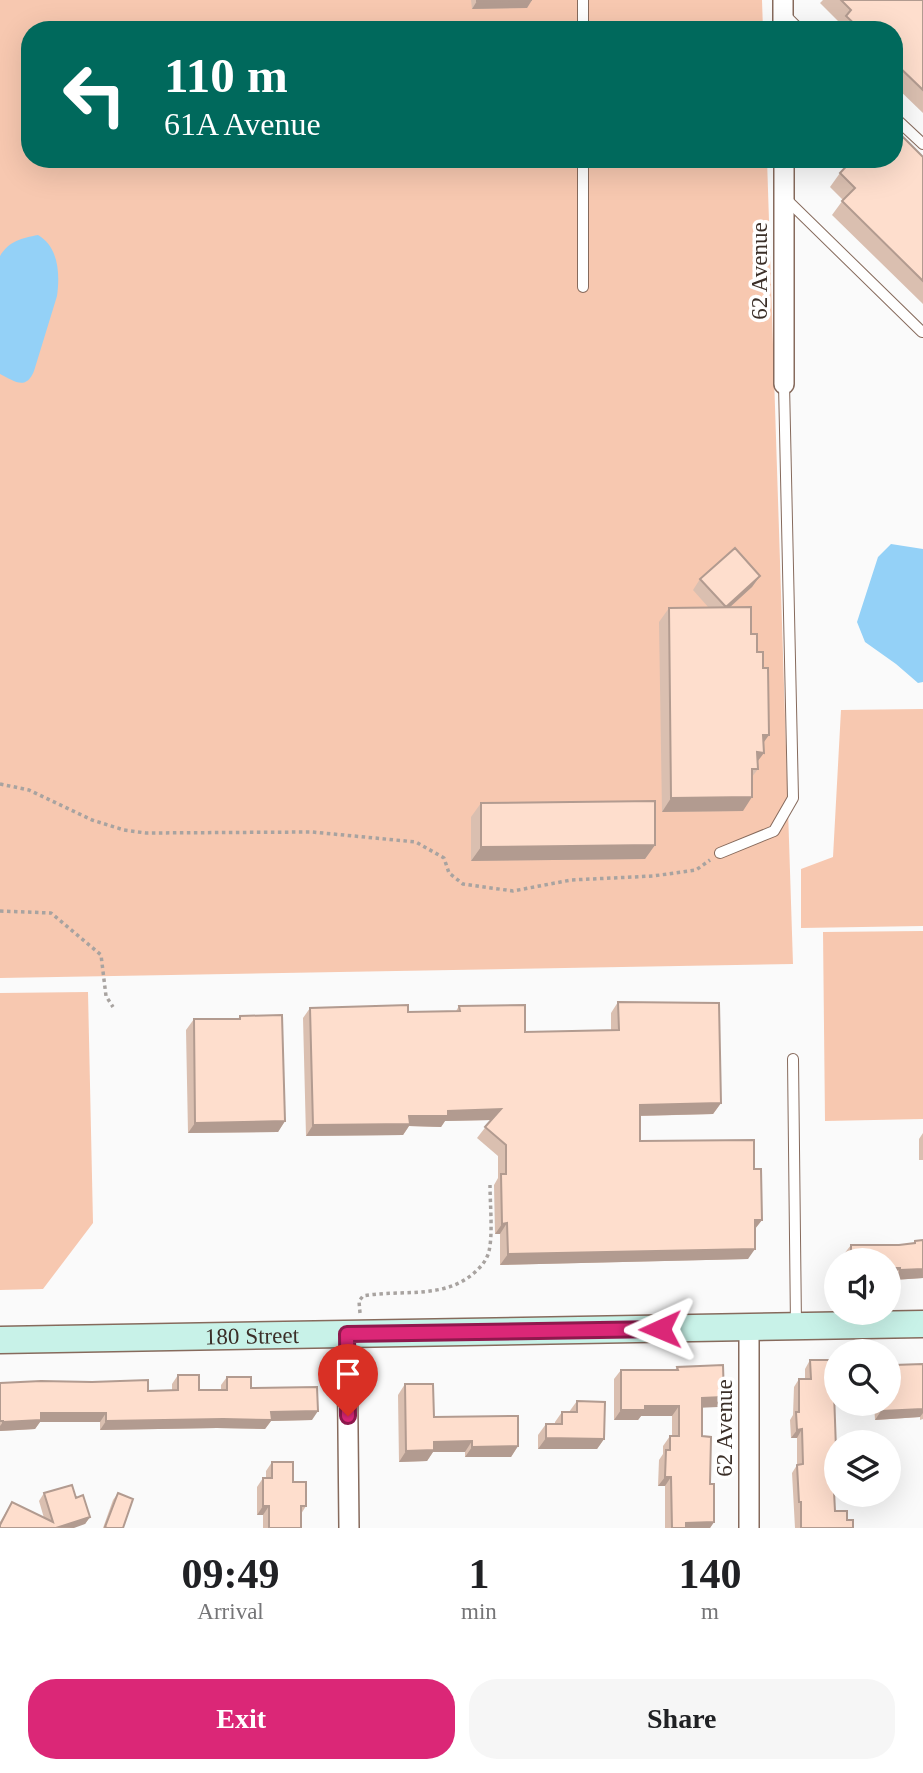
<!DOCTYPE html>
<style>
body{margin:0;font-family:"Times New Roman",serif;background:#f6f6f6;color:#202124;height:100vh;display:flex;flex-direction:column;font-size:26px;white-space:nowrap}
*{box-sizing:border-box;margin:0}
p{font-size:23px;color:#757577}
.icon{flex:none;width:38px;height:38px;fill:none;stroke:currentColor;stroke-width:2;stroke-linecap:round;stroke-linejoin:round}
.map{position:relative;height:1528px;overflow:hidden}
.details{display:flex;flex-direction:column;background:#fff;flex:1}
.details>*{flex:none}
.guide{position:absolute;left:21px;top:21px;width:882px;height:147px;border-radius:28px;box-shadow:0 7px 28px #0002;background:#00695c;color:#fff;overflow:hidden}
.fabs{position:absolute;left:824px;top:1248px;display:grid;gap:14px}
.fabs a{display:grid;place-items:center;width:77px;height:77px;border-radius:50%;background:#fff;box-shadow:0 7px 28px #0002;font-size:35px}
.pin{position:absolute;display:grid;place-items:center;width:60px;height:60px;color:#fff;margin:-72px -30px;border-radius:50% 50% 50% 0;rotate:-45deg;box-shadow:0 0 7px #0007}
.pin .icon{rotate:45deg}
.me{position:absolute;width:77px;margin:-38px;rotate:269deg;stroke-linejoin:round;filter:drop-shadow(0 0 5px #0008)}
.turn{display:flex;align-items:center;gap:24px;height:147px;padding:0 28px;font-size:32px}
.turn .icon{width:91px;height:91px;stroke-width:2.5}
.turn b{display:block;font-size:49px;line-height:60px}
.eta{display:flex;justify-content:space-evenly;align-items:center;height:119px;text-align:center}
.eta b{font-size:42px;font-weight:600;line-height:49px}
.primary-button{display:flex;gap:14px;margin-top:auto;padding:14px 28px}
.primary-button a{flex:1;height:80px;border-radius:28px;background:#db2777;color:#fff;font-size:28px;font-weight:600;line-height:80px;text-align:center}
.primary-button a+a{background:#f6f6f6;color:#202124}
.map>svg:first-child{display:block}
.green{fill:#f7c8b0}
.water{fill:#94d1f7}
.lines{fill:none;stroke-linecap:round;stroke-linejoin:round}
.lane-casing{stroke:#866a5c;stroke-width:12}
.street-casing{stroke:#866a5c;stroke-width:22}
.secondary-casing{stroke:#866a5c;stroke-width:29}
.path{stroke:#a8a3a0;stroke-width:3.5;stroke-dasharray:3.5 3.5;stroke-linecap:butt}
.lane{stroke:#fff;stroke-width:10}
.street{stroke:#fff;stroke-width:19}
.secondary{stroke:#c8f2e8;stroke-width:26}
.wall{fill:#dabfb0}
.shaded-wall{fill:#b29b90}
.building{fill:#fedecd;stroke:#b29b90;stroke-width:2}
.route-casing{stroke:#8e194d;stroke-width:18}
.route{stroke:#db2777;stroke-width:12}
.labels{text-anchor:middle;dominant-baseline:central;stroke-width:7;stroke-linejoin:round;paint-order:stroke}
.street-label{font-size:23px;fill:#3b2f28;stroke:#fff}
</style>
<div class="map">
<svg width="923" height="1528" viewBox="0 0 923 1528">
<rect width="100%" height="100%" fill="#fafafa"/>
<path class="green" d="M0,0H762L763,30H30V159H767L793,964L0,978Z
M923,709V926L801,928V869L833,857L841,710Z
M923,931V1119L825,1121L823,932Z
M88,992L93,1223L43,1289L0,1290V993Z"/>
<path class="water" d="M38,235C59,247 60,275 57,296L34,371C26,391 14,381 0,374V256C9,241 22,238 38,235Z
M891,544L923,549V682L918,683L896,664L865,642L857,622L878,557Z"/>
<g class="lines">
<defs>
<path id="lane" d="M583,0V30
M784,14L800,30
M894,117L923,144
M583,159V287
M784,197L922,332
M720,853L774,831L793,798L784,384
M793,1059L796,1326"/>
<path id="street" d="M783,0V30
M784,159V384
M749,1327V1528
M347,1334L349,1528"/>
<g id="secondary">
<path id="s1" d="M0,1340L923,1324"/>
</g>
</defs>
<use href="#lane" class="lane-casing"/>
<use href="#street" class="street-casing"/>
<use href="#secondary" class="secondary-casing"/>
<path class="path" d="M0,784L29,790L92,820L124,830L146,833L312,832L416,842L444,858L449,873L463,884L513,891L571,880L653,876L696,870L710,860
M0,911L51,913L101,955L106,996L113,1007
M360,1313L359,1301L363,1296C401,1289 443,1300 474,1273C481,1267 487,1260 489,1251C493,1234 490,1204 490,1185"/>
<use href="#lane" class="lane"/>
<use href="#street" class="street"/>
<use href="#secondary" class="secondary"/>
</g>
<path class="wall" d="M471,0H532L527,8L472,9Z
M823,0H923V113L894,85V30H837L841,24L820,3Z
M923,157V304L832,215L843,200L830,187L840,173Z
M760,576L752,587L730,607L751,634L757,652L763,743L758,761V769L752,777L743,811L662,812L659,622L669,608H709L693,590L700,579Z
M481,803L655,845L645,859L471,861V817Z
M618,1002L721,1103L713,1114L640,1116V1141L754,1169L762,1220L755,1229L748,1259L500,1265V1234H495L494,1185L498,1178V1156L477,1138L491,1120L445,1121L441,1127L409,1126L403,1135L306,1136L303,1018L310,1008L408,1012L456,1011L459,1006L525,1032L611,1030V1013Z
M240,1016L285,1121L278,1132L188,1133L186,1030L194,1019H238Z
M923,1133V1160H919V1139Z
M923,1240V1278L893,1280V1278H889V1260H844V1254L851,1245H899L913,1243L915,1241Z
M810,1360H836V1400H834L832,1454L835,1511L847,1520L853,1528H795L792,1473L797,1465V1438H791L790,1420L793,1415L794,1387L799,1379H805V1369Z
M923,1364V1419L920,1420V1417L875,1420L874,1404H889V1372L894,1365Z
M677,1367L718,1407H702V1436L710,1484L714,1522L710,1528H665V1486H658L659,1460L663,1454V1446L670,1436H672V1416H641L638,1420H614V1379L621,1370H675Z
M178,1375L199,1390H221V1385L227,1377L312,1420L271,1421L265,1429L217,1428L100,1430V1422H40L35,1429L0,1431V1383L148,1391L172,1390V1384Z
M405,1384L434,1417L518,1446L511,1457H465V1452H433L427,1461L399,1462L398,1395Z
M577,1401L604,1439L597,1449H538V1435L546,1424H555V1422L562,1412H569Z
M272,1462L293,1482L306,1506L301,1514V1528H263V1515H257V1487L263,1478H266V1471Z
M44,1493L76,1498L90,1517L85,1524L0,1528V1522L12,1502L44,1518L39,1501Z
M118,1493L123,1528H103L113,1500Z"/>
<path class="shaded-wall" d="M532,0L527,8L472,9L477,1Z
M760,576L752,587L718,618L726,607Z
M763,735H769L759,749Z
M757,752L764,753L754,766Z
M752,797L743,811L662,812L671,798Z
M655,845L645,859L471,861L481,847Z
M721,1103L713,1114L632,1116L640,1105Z
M501,1109L493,1120L445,1121L441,1127L409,1126L403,1135L306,1136L313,1125L448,1111Z
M285,1121L278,1132L188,1133L195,1123Z
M755,1220H762L754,1230Z
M507,1223L500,1234H495L502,1224Z
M755,1249L748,1259L500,1265L508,1254Z
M889,1268H900L893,1278H889Z
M923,1269V1278L893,1280L900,1270Z
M834,1392H836V1400L828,1401Z
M724,1397L718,1407L695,1408L702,1398Z
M645,1406H679L672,1416H641L638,1420H614L621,1410Z
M923,1409V1413L920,1417L875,1420L881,1411Z
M318,1411L312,1420L271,1421L265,1429L217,1428L100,1430L106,1421L271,1412Z
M41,1413H106L100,1422H40L35,1429L0,1431V1426L3,1422Z
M802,1429L797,1438H791L797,1430Z
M546,1438L604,1439L597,1449H538Z
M472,1441L465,1452H433L427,1461L399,1462L406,1451L434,1442Z
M518,1446L511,1457H465L472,1447Z
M665,1477H671L665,1486H658Z
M263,1506H269L263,1515H257Z
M90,1517L85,1524L74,1528H56Z
M714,1522L710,1528H682L686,1523Z"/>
<path class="building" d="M477,0H532L477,1Z
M841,0H923V90L894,62V30H861L846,16L851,10Z
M903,137L923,157V281L842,201L855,188L840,173L853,159H894V146Z
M735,548L760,576L726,607L700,579Z
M751,607V634H757V652H763V668H768L769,735H763L764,753L757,752L758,769H752V797L671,798L669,608Z
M655,801V845L481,847V803Z
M618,1002L719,1003L721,1103L640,1105V1141L754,1140V1169H761L762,1220H755V1249L508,1254L507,1223L502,1224L501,1174H506V1145L485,1127L501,1109L448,1111V1116H409L410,1124L313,1125L310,1008L408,1005V1012L460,1011L459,1006L525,1005V1032L619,1030Z
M282,1015L285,1121L195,1123L194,1019H240V1016Z
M923,1240V1269L900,1270V1268H889V1260H851V1245H899L915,1243V1241Z
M810,1360H836V1392H834L836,1449L832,1450L835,1511H847V1520H853V1528H801V1502H799L797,1465L803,1464L802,1429L797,1430L796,1412H799V1379H811Z
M923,1364V1409L881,1411L880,1404H889V1375L895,1374L894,1365Z
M723,1365L724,1397L702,1398V1436L711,1437L710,1484H714V1522L686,1523V1528H672L671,1477H665L666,1450H670V1436H679V1406H645V1410H621V1370H678L677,1367Z
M178,1375H199V1390H227V1377H251V1388L317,1387L318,1411L271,1412L272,1420L223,1419L106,1421V1413H41V1420L3,1422V1421H0V1383L41,1381L92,1382L148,1380V1391L178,1390Z
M405,1384H433L434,1417L518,1416V1446L472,1447V1441L434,1442V1450L406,1451Z
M577,1401L605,1402L604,1439L546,1438V1424H562V1412H577Z
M272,1462H293V1482H306V1506H301V1528H269V1506H263V1478H272Z
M72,1485L76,1498L83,1495L90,1517L56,1528H0V1525L12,1502L53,1522L44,1493Z
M118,1493L133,1499L123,1528H107L105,1527Z"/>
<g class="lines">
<defs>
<path id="route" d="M348,1416L347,1334L660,1329"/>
</defs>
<use href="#route" class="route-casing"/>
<use href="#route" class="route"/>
</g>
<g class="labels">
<g class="street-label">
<text transform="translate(759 271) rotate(-90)">62 Avenue</text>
<text stroke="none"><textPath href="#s1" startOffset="252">180 Street</textPath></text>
<text transform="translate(724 1428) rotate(-90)">62 Avenue</text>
</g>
</g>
</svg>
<div class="fabs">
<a><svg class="icon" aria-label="sound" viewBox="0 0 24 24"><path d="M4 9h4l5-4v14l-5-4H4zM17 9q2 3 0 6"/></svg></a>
<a><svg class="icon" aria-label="search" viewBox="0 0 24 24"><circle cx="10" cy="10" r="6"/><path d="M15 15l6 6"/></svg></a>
<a><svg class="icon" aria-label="layers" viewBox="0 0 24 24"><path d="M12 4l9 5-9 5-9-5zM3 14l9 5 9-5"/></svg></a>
</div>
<div class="pin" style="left:348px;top:1416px;background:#d93025"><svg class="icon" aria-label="arrive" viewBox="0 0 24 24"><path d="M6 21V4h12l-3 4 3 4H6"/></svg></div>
<svg class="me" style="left:660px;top:1329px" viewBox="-20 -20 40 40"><path d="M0-17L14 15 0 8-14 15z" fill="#db2777" stroke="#fff" stroke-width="4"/></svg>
<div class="guide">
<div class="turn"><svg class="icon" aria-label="left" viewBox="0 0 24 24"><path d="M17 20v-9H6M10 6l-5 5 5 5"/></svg><div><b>110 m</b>61A Avenue</div></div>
</div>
</div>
<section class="details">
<div class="eta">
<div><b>09:49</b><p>Arrival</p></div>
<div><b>1</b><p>min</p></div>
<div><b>140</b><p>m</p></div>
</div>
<div class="primary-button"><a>Exit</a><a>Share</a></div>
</section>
